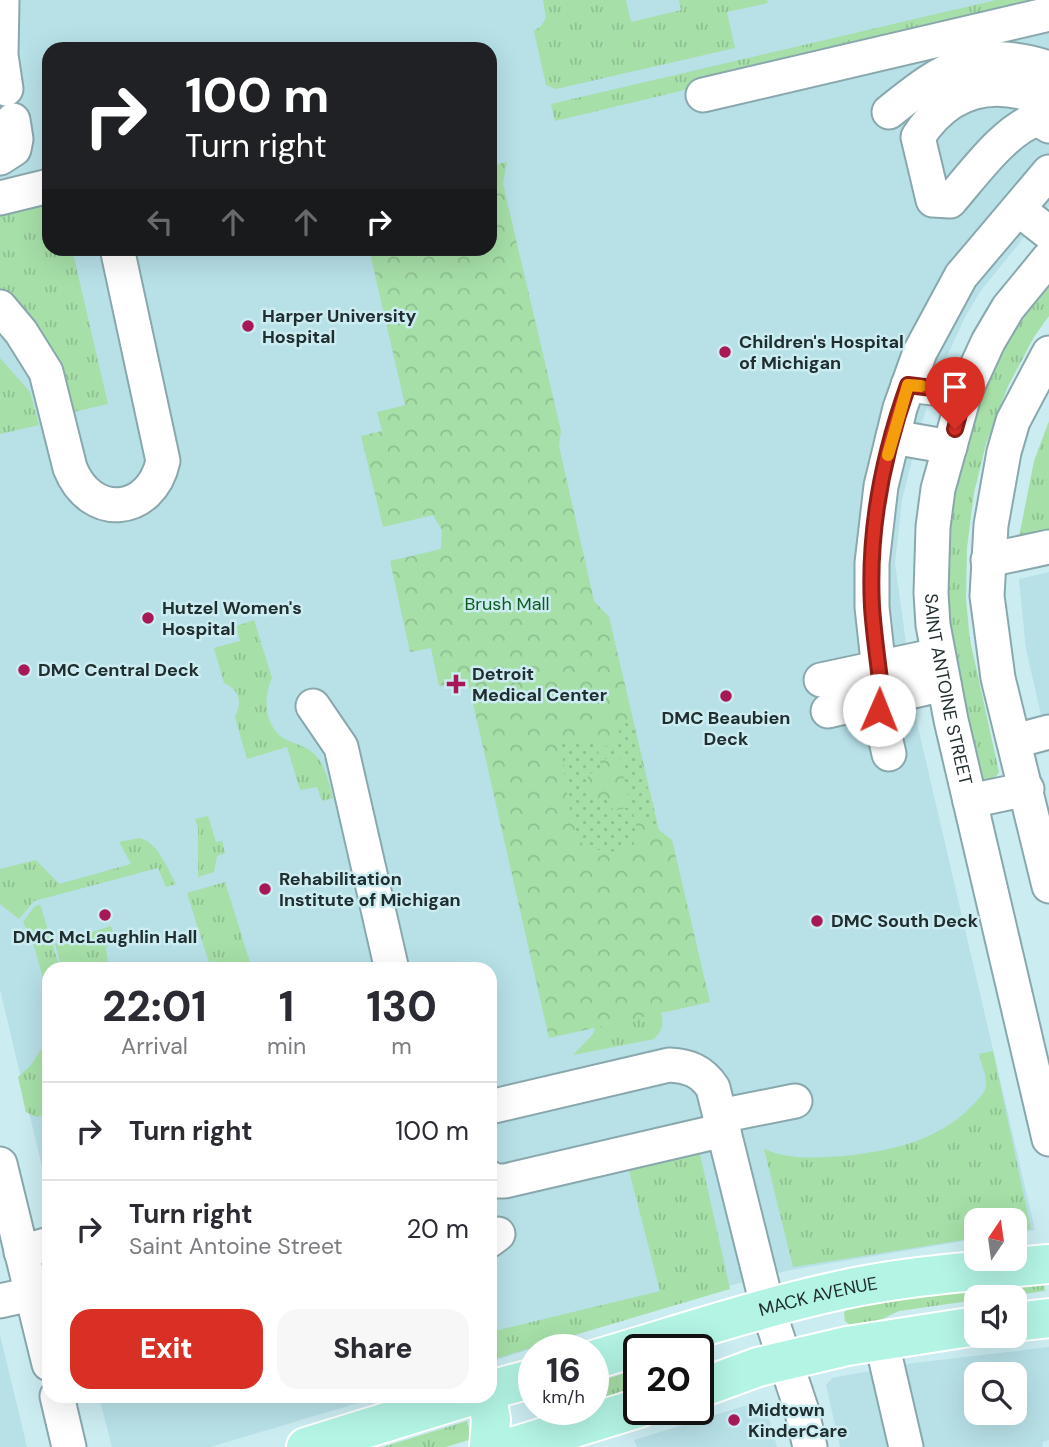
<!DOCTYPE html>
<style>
body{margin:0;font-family:"DM Sans",sans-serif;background:#f7f7f7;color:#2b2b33;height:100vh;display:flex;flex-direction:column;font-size:26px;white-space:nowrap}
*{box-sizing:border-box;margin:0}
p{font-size:23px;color:#7c7c81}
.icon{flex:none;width:38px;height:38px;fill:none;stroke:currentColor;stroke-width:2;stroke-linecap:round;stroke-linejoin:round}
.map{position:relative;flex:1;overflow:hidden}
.details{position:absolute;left:42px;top:962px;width:455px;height:441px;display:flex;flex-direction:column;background:#fff;border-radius:21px;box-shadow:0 7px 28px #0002}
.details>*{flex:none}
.top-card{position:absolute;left:42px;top:42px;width:455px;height:214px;border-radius:21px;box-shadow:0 7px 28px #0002;background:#202124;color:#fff;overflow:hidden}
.needle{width:46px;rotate:13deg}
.fabs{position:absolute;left:964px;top:1208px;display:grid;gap:14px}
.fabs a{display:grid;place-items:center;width:63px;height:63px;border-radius:14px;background:#fff;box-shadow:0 7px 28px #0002;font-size:35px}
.speed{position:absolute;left:518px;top:1334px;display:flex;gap:14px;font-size:35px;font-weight:700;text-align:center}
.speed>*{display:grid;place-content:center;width:91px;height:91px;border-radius:50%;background:#fff;box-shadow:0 7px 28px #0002;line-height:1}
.speed small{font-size:18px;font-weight:400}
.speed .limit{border:4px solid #111;border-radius:10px;background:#fff;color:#111}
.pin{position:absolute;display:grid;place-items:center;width:60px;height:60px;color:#fff;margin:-72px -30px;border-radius:50% 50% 50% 0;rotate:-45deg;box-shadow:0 0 7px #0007}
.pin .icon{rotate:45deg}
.me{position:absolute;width:77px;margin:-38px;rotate:1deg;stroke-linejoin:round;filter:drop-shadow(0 0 5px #0008)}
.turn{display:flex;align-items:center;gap:24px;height:147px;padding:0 28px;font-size:32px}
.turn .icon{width:91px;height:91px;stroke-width:2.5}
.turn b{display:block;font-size:49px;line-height:60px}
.lanes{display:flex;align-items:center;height:66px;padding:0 28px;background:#0003;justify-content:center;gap:35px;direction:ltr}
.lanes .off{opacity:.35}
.eta{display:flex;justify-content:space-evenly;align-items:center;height:119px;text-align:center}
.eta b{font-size:42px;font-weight:800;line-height:49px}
.cta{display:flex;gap:14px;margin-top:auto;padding:14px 28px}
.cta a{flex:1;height:80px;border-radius:21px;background:#d93025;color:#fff;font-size:28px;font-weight:800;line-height:80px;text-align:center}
.cta a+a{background:#f7f7f7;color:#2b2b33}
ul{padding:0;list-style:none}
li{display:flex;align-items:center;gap:21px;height:98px;padding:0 28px;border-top:2px solid #e1e1e2}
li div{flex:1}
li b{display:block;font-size:26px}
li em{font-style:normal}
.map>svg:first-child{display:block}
.built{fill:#b7e0e7;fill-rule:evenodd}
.grass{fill:url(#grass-tufts)}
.park{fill:url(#park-crowns)}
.garden{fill:url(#garden-dots)}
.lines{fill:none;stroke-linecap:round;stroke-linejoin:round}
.minor-casing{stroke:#89a8ad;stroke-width:37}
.major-casing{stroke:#fff;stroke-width:42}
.minor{stroke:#fff;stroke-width:33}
.major{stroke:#b3f4e5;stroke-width:38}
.route-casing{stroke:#8d1f18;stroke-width:18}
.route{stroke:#d93025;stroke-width:12}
.slow{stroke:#f59e0b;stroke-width:12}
.poi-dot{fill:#a71857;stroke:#cbecf1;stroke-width:2.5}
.labels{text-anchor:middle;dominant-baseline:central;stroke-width:5;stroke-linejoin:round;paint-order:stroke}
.poi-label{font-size:18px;font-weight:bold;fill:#212e2f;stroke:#cbecf1;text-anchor:start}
.park-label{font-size:18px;fill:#0b5b1c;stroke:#cbecf1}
.street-label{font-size:18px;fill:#212e2f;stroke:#cbecf1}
</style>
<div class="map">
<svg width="1049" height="1447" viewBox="0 0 1049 1447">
<defs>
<pattern id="grass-tufts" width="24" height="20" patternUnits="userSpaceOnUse" patternTransform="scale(1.75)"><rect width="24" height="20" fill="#a6dfa8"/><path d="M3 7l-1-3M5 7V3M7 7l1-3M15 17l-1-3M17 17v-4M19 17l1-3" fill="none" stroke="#8fc091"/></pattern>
<pattern id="park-crowns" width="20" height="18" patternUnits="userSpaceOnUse" patternTransform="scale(1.75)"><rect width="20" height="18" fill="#a6dfa8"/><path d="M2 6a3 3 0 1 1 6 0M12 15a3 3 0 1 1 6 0" fill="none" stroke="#8fc091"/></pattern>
<pattern id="garden-dots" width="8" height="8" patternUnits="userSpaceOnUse" patternTransform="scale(1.75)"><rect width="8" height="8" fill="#a6dfa8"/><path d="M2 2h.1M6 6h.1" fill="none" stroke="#8fc091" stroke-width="1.8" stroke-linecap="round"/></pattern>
</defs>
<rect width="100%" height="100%" fill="#cbecf1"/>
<path class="built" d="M0,0H1049V206L980,292L965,317L936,380L920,428L902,500L895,563L917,723L1035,1230L1015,1233V1220H976V1239L790,1270L729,1286L490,1362V970H49V1197L0,989ZM49,49H490V248H49Z
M1049,572V750L1026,649L1019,579Z
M0,1335L27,1447H0Z
M1049,1347V1440L1042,1442L1043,1447H840L826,1385L832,1378L906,1364ZM976,1374H1015V1412H976Z
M99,1397V1396L378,1397L210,1447H112Z
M764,1400L777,1447H637L634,1440Z"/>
<path class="grass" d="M543,0H626L631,22L681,10L679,0H767L768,3L727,12L735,48L556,89L546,85L534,31L541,26L546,18Z
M996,0H1049V3L555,121L551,104Z
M49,200V248L72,249L108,404L69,413L0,292V211Z
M1049,284V316L1034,337L1008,386L986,444L974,493L967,548L966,599L970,640L999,772L994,779H982L979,773C968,723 955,673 950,622C938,504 973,376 1049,284Z
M0,358L30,392L39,425L0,434Z
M1049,421V530L1019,537L1034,461Z
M254,620L272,678C263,697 264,725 283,738C295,745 308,745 317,757C326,768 329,784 333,798L322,801L317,787L300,790L287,747L247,759L235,717C242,702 240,690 224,683L214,648L240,641L236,626Z
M208,816L216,842L222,841L225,853L217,856L214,872L198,877V828L195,819Z
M139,838C158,842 167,868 176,884L166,887L158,868L34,901L19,919L0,904V869L36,860L59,884L131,864L119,842Z
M225,882L252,969H211L187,893Z
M40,904L60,969L49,970V976L43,978L33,942L23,922L34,907Z
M111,926L113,932L106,949L108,961L79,969H62L55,944Z
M660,1009C664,1021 664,1029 654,1039L573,1055L593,1034L598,1018Z
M49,1031V1113L36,1117L26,1112L18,1077L31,1065L45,1043Z
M993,1051L1031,1229L1015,1232V1220H976V1238L793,1267L764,1149C790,1160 815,1158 843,1156C890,1151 936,1142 971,1107C976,1101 986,1093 986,1085C987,1076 981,1063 979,1054Z
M699,1150L730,1289L497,1358L490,1332L660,1291L628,1167Z
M1044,1277L1045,1291L1001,1297H976V1300L899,1311L870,1325H850L845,1321L844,1313L849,1304Z
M639,1369V1382L613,1396L593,1403V1383Z
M467,1421L472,1439L446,1447H383Z"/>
<path class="park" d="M507,162L503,184L561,431L559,446L594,601L609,617L659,830L672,840L710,1002L549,1038L468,681L439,686L431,648L410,652L390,561L441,549L442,530L433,515L383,527L361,436L382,431L377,412L405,405L369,249L490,248V166Z"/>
<path class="garden" d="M631,719L658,831H651L644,818L633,812L638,833L633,846C625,850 616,852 606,851C600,850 591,850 585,846C569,833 563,765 562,744H585L588,740H596L602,771L587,774L593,802L609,799L613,811L630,807L620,756L605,759L603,747L621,743L617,722Z"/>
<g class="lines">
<defs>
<g id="minor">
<path d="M2,0L1,55L6,89"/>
<path d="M703,95L1049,14"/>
<path d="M1049,102C997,78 950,87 918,137L933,200L950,201C972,176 1006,128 1038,119L1049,126"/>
<path d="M889,112C945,67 976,45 1049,68"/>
<path d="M0,158L14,149L16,139L13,120"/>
<path d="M0,198L49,186"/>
<path d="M1018,209L1049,233"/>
<path id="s1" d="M1049,258L1008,308L988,342L965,392L938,489L933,527L931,593L933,625L951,720L1049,1139"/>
<path d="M0,307L21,332L46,372L70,468C91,521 151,515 163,461L117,248"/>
<path d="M1049,353L1013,421L1004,452L991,525L987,596L998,678L1049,886"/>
<path d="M908,385L965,392"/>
<path d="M893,437L950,447"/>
<path d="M988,560L1049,547"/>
<path d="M821,680L938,655"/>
<path d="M313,706L341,747L392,970"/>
<path d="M828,711L944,684"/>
<path d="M1015,741L1049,732"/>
<path d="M889,754L879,710L882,698L872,607V563L881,486L900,408L920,352L961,276L1049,172"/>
<path d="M970,801L1027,789"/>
<path d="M490,1107L669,1065C689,1066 702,1071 713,1088L768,1309L801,1408L810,1447"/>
<path d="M720,1116L795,1101"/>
<path d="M0,1164L49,1364"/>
<path d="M490,1178L494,1181H505L724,1130"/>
<path d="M490,1240L498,1234"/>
<path d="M21,1252L49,1244"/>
<path d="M0,1301L32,1294"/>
<path d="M881,1339L906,1447"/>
<path d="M57,1396L69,1447"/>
</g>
<g id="major">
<path d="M1015,1322L1049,1318"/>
<path id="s2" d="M593,1360C675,1336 758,1308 841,1290C909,1275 980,1271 1049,1264"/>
<path d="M698,1389L758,1367L847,1346L976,1326"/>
<path d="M490,1390L534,1378"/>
<path d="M487,1396L491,1420L489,1447"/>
<path d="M306,1447L471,1396"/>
<path d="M512,1447L639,1408"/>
</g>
</defs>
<use href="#minor" class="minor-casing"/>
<use href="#major" class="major-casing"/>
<use href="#minor" class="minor"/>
<use href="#major" class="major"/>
</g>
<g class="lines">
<defs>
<path id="route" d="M879,710L882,698C879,668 874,637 872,607C868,532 883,455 908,385L965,392L955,429"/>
</defs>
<use href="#route" class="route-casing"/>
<use href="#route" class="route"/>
<path class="slow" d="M888,455L908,385L921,386"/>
</g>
<g class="poi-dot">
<circle cx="248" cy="326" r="7"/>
<circle cx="725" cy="352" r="7"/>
<circle cx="148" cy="618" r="7"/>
<circle cx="24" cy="670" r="7"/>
<path d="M452.5 673.5h7v7h7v7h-7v7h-7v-7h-7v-7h7z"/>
<circle cx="726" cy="696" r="7"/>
<circle cx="265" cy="889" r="7"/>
<circle cx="105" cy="915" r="7"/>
<circle cx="817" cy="921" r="7"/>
<circle cx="734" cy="1420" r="7"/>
</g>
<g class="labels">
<g class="poi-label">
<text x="262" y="316">Harper University<tspan x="262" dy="21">Hospital</tspan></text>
<text x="739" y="342">Children's Hospital<tspan x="739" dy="21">of Michigan</tspan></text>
<text x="162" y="608">Hutzel Women's<tspan x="162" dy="21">Hospital</tspan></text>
<text x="38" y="670">DMC Central Deck</text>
<text x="472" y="674">Detroit<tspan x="472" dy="21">Medical Center</tspan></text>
<text x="726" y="718" text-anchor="middle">DMC Beaubien<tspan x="726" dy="21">Deck</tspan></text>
<text x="279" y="879">Rehabilitation<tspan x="279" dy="21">Institute of Michigan</tspan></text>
<text x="831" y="921">DMC South Deck</text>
<text x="105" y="937" text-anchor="middle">DMC McLaughlin Hall</text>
<text x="748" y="1410">Midtown<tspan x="748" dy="21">KinderCare</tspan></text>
</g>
<g class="park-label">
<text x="507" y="604">Brush Mall</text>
</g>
<g class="street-label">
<text stroke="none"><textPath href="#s1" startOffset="462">SAINT ANTOINE STREET</textPath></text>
<text stroke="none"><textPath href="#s2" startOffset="234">MACK AVENUE</textPath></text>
</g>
</g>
</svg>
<div class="fabs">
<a><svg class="needle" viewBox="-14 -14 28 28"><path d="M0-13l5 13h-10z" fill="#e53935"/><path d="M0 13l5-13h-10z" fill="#7c7c81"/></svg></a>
<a><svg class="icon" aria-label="sound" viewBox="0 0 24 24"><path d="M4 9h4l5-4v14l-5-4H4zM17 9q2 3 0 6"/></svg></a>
<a><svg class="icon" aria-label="search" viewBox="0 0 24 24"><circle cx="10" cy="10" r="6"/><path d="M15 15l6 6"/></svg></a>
</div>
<div class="speed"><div>16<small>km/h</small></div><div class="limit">20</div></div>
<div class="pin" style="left:955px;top:429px;background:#d93025"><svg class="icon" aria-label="arrive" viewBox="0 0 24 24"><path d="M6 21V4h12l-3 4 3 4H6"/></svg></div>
<svg class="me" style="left:879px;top:710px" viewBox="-20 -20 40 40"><circle r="19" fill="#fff"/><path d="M0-13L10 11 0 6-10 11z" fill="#d93025"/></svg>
<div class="top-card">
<div class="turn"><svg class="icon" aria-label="right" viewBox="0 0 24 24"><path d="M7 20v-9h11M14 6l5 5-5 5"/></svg><div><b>100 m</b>Turn right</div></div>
<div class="lanes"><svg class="icon off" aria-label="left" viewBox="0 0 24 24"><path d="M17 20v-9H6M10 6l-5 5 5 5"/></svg><svg class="icon off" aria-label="ahead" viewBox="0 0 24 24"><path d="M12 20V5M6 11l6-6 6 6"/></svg><svg class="icon off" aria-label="ahead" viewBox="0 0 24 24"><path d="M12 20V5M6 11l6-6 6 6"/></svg><svg class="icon" aria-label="right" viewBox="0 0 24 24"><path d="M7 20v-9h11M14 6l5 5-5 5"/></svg></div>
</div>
<section class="details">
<div class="eta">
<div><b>22:01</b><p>Arrival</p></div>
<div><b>1</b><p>min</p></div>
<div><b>130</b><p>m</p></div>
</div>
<ul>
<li><svg class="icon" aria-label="right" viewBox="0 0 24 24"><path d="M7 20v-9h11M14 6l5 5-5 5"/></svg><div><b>Turn right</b></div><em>100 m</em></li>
<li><svg class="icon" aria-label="right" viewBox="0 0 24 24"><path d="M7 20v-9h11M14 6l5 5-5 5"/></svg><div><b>Turn right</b><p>Saint Antoine Street</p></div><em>20 m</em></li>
</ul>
<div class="cta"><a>Exit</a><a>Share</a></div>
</section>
</div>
